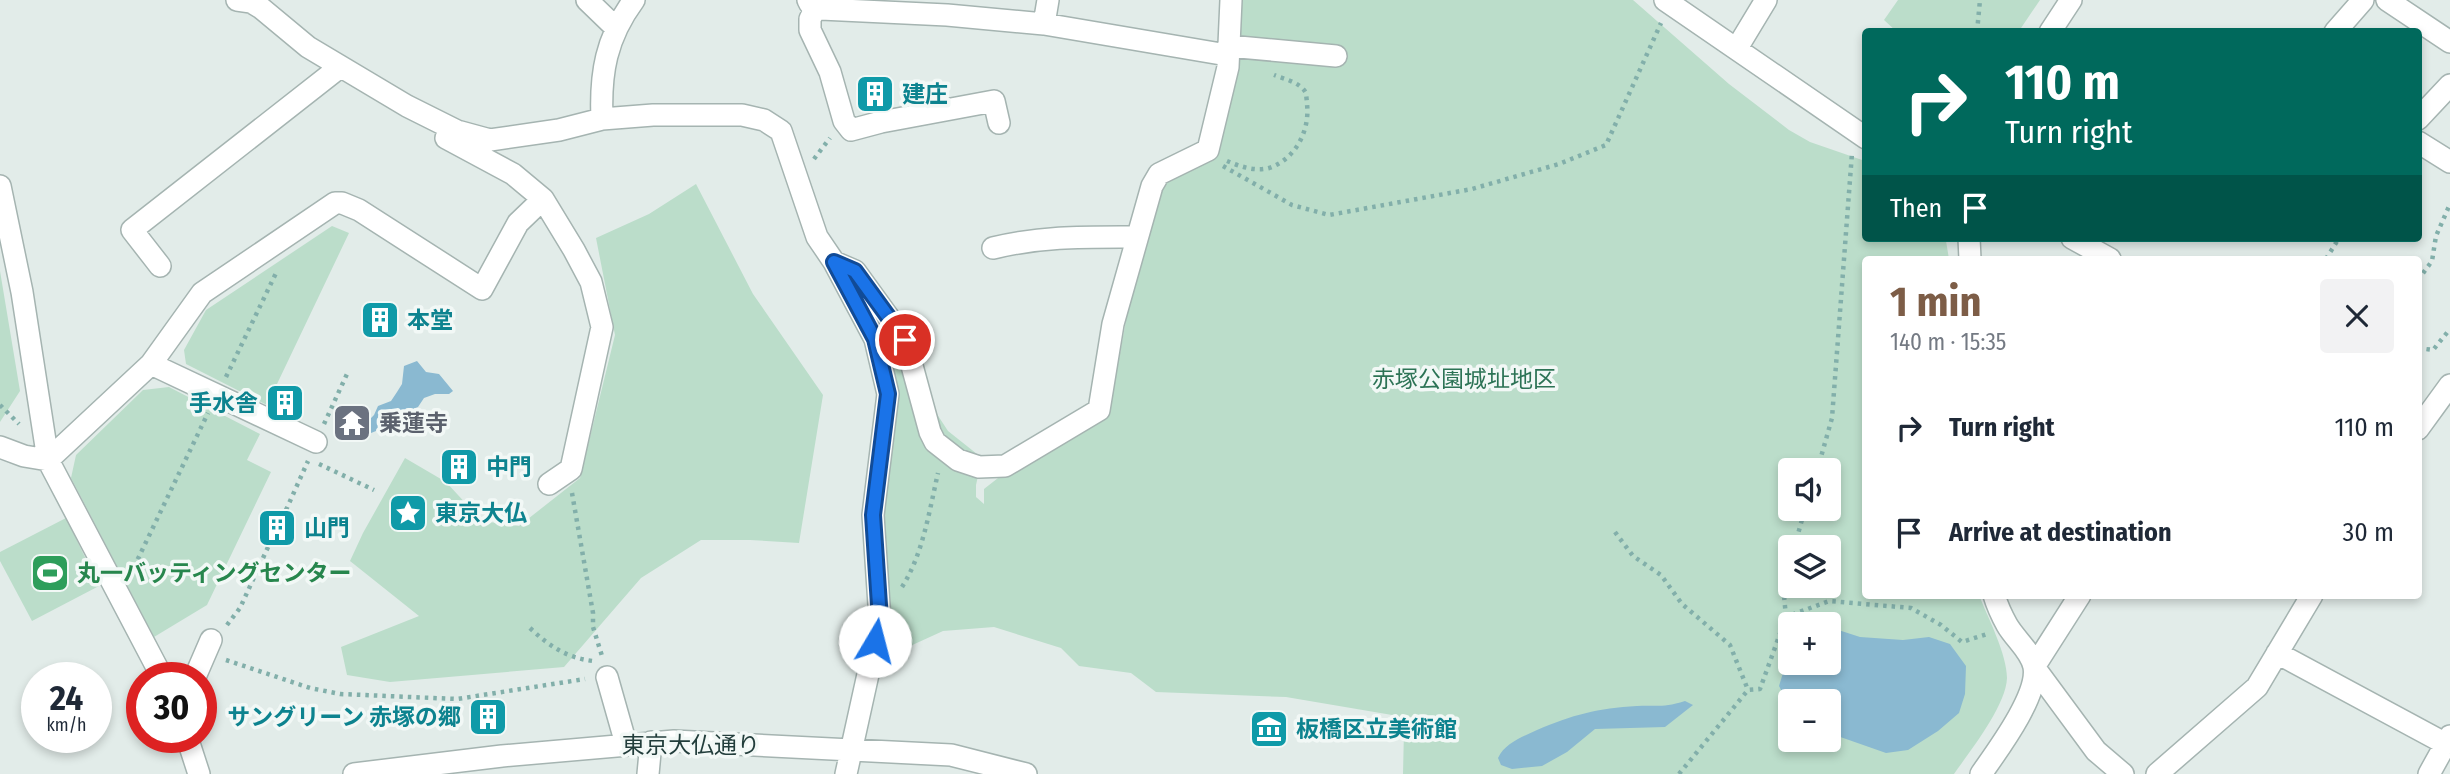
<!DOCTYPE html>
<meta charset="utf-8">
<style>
body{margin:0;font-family:"Fira Sans Condensed","Noto Sans JP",sans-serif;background:#f2f2f3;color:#1f2937;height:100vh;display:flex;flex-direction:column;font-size:26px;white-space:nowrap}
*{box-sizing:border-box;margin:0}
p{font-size:23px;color:#747a83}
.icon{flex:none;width:38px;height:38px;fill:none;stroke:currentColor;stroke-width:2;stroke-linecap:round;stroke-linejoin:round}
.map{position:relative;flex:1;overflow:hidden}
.drawer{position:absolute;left:1862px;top:256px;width:560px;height:343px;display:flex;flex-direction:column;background:#fff;border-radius:7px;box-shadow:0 4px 10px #0003}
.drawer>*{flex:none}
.hud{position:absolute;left:1862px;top:28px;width:560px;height:214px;border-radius:7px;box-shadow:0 4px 10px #0003;background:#00695c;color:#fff;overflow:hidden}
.buttons{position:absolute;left:1778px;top:458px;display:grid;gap:14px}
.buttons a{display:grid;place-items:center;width:63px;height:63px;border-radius:7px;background:#fff;box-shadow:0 4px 10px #0003;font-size:35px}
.speed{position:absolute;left:21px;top:662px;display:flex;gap:14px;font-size:35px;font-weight:700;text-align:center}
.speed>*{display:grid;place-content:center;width:91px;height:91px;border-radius:50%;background:#fff;box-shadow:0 4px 10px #0003;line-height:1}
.speed small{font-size:18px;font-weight:400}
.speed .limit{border:10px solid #d22;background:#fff;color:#111}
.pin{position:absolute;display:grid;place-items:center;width:60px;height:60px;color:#fff;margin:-30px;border:4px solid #fff;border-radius:50%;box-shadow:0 2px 7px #0007}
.me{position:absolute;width:77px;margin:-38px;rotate:8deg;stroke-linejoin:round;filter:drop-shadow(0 0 5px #0008)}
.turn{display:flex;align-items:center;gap:24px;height:147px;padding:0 28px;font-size:32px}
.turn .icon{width:91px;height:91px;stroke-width:2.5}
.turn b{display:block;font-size:49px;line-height:60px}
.then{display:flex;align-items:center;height:66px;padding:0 28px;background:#0003;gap:14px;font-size:26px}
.round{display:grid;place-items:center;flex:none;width:74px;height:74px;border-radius:7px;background:#f2f2f3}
.summary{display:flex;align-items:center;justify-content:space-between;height:119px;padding:0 28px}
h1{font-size:42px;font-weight:700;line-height:52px;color:#7d5d47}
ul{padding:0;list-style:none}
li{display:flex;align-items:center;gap:21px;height:105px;padding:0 28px}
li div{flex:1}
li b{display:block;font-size:26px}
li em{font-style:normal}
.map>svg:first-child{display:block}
.green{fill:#bbddca;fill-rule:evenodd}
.water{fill:#8ab9d1}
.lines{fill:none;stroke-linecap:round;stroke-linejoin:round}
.minor-casing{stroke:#a5b4b1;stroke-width:24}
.path{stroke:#82afaa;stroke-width:4.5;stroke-dasharray:3.5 5;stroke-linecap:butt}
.minor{stroke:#fff;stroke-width:21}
.route-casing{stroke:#114b97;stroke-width:18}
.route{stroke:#1a73e8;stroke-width:12}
.labels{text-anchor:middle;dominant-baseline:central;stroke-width:7;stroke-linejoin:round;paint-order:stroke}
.culture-label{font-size:23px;font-weight:bold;fill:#0d838f;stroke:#f2f8f6;text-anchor:start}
.park-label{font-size:23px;fill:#2c7355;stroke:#f2f8f6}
.worship-label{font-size:23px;font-weight:bold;fill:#5b616d;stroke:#f2f8f6;text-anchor:start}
.leisure-label{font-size:23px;font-weight:bold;fill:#27864d;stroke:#f2f8f6;text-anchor:start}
.street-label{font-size:23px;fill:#223d3b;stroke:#f2f8f6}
</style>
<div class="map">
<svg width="2450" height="774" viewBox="0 0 2450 774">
<rect width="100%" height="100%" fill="#e2ece9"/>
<path class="green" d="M1242,0H1633L1729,84L1789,130L1810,142L1865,161L1866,238H1940L1946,241L1949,259H1866V595H1979C1988,618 2007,654 2007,678C2006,706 1970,751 1954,774H1403L1404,730L1398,716L1286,697L1156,692L1131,673L1079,666L1061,648L994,627L943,631L908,647L878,608L888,391L872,343L870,289L931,405L948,431L982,458L976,485V497L984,504V489L1007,471L1109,413L1127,315L1164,181L1191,171L1203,162L1238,55ZM1790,471H1829V509H1790ZM1790,548H1829V586H1790ZM1790,625H1829V663H1790ZM1790,702H1829V740H1790Z
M1898,0H2040L2019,31H1896L1884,20Z
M696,184L753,294L823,395L799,543L750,540H701L641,578L564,667L390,682L347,675L341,647L419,616L350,561L363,533L405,458L446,482L482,521L519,526L580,478L615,335L596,238L649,214Z
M332,226L349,233L267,405L186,364L184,350L206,310Z
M0,271L20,391L0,422Z
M169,387L260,434L247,460L271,472L207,605L154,637L71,478L76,455L143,390Z
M66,518L99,586L32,621L0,561V552Z"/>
<path class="water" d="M417,361L426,372L439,374L453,391L449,394H435L424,398L418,407L405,412L389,434H382L376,431L371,433L366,430L365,424L374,415L378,406L391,401L397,392L402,384L404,366Z
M1829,627L1860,637L1903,640L1929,637L1950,644L1966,666L1965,694L1959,713L1938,731L1908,750L1886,753L1829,733V702H1790V707L1779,686L1790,650V663H1829Z
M1685,701L1693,705L1665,727L1595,729L1567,752L1542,766L1512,769L1501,765L1498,758C1505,743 1522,737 1537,730C1572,715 1598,708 1637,706C1657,705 1663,708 1685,701Z"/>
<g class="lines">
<defs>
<path id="minor" d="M237,0L251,2L261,8L308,47L407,106L457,131L490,140L559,130L602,119L653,115H742L764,120L781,131L817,237L834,262L875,339L888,394L873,515L880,620L846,774
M587,0L616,28
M808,0L810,4L821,9L947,15L1044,24L1227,55
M1665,0L1866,138
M2387,0L2450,42
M816,7L810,19V30L830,72L844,121L851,130L881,122L994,101L999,123
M1044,24L1048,0
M2050,32L2071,0
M2335,32L2363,0
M1228,46L1336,56
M1737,48L1766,0
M602,119C600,73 606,38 634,0
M2418,119L2450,85
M446,138L513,174L543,199L574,250L591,282L602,327L571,469L549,484
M2418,142L2450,162
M0,186L22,292L48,460L162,677
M1969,238L1970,259
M2072,238L2110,259
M993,248C1042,236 1086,237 1136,237
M834,262L855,271L905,340L930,432L935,442L958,460L979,467L1005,466L1099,410L1113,324L1152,186L1159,174L1208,150L1228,67L1231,0
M160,266L132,230L340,67
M151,364L316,442
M2418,429L2450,385
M0,447L24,456L48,460
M48,460L151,364L202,293L335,203H342L359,210L482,289L518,223L543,199
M2080,595L2034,667L2096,751L2123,774
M2277,653L2446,744
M195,677L211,640
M607,677L626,744
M187,737L199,774
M354,774L502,756L674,741L951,755L1026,774
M648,774L651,742
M1981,774C1997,751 2039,695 2034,667C2031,651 2015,639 2007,625C2002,616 1997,605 1994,595
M2157,774L2257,687L2312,595
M2429,774L2450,736"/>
</defs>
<use href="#minor" class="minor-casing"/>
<path class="path" d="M1977,32L1980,0
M814,159L830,138
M1227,161C1239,166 1255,172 1269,168C1296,159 1310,130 1307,104C1307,102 1306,94 1306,93C1300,82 1284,79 1274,75
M1223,166L1292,205L1329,215L1472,189L1559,164L1606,145L1661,23
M2326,259L2339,238
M2418,280L2432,261L2436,236L2450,204
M2418,348L2433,350L2450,329
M226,377L277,271
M0,405L19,424
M324,424L347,374
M319,464L374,490
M1817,471L1832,418L1852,153
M572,493L593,613V627L602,656
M286,510L308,461
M1615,532L1633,556L1661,575L1682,604L1730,645L1748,690
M1794,548L1805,509
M134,567L208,413
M902,587C923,554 929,512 938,473
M1786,617L1783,585L1790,559
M227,625L240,608L269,545
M530,628C549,646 567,658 593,661
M226,660L310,688L340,694L457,699L585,679
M1679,774L1748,690L1760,689L1786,617L1829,601L1911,608L1941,625L1962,642L1987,634"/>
<use href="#minor" class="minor"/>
</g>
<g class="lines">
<defs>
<path id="route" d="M875,641L880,620L873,515L888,394L875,339L834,262L855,271L905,340"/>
</defs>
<use href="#route" class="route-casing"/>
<use href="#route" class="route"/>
</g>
<defs>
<symbol id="building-square" viewBox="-11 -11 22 22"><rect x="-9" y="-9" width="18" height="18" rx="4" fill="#0f9aa8" stroke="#f2f8f6"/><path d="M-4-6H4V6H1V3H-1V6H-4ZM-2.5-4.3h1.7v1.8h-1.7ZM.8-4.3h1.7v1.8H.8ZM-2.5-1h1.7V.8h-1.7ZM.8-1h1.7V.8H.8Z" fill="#fff"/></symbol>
<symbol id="temple-square" viewBox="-11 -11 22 22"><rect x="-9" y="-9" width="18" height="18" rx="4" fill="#6b7280" stroke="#f2f8f6"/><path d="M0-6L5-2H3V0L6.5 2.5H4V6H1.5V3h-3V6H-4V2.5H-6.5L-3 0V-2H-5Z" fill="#fff"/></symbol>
<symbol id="sight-square" viewBox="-11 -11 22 22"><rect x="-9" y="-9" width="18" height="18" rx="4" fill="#0f9aa8" stroke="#f2f8f6"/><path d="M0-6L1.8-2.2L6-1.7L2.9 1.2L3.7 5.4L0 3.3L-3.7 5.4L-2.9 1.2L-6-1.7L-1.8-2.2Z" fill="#fff"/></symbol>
<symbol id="stadium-square" viewBox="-11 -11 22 22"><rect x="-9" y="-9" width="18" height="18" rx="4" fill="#2e9e5b" stroke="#f2f8f6"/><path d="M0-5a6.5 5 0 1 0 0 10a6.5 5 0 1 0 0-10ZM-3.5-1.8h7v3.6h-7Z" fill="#fff"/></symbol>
<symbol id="museum-square" viewBox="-11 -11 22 22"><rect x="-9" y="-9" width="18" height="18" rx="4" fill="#0f9aa8" stroke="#f2f8f6"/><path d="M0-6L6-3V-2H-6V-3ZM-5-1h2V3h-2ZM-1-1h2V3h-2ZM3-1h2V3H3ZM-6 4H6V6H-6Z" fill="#fff"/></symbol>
</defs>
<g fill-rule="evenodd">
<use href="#building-square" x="853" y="72" width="44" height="44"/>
<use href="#building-square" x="358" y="298" width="44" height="44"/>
<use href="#building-square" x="263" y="381" width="44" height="44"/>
<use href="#temple-square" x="330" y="401" width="44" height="44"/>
<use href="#building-square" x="437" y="445" width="44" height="44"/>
<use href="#sight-square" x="386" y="491" width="44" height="44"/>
<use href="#building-square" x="255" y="506" width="44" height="44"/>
<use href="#stadium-square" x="28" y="551" width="44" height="44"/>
<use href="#building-square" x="466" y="695" width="44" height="44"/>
<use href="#museum-square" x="1247" y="707" width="44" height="44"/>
</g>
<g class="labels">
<g class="culture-label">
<text x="902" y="94">建庄</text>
<text x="407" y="320">本堂</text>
<text x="258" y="403" text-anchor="end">手水舎</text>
<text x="486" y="467">中門</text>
<text x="435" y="513">東京大仏</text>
<text x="304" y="528">山門</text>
<text x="461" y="717" text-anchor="end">サングリーン 赤塚の郷</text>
<text x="1296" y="729">板橋区立美術館</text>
</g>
<g class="park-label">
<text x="1464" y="379">赤塚公園城址地区</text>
</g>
<g class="worship-label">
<text x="379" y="423">乗蓮寺</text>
</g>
<g class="leisure-label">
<text x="77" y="573">丸一バッティングセンター</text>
</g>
<g class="street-label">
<text x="691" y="745">東京大仏通り</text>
</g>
</g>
</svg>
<div class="buttons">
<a><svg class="icon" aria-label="sound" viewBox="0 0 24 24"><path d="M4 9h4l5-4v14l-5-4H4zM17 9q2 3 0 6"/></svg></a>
<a><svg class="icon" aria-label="layers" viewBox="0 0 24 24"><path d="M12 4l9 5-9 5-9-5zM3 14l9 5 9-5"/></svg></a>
<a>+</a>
<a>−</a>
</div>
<div class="speed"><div>24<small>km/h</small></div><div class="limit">30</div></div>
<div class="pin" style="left:905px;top:340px;background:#d93025"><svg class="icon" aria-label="arrive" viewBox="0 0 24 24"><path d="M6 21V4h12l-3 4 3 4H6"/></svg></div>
<svg class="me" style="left:875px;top:641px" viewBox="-20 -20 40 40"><circle r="19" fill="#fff"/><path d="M0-13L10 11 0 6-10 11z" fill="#1a73e8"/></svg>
<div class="hud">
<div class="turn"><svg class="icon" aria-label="right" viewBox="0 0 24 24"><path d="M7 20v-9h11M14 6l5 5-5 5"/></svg><div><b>110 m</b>Turn right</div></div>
<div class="then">Then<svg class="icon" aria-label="arrive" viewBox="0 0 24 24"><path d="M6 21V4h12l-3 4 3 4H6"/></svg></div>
</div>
<section class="drawer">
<div class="summary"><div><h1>1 min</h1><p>140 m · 15:35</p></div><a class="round"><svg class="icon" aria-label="close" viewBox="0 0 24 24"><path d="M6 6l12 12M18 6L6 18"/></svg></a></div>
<ul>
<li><svg class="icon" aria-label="right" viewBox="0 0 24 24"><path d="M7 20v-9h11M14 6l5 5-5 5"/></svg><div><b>Turn right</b></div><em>110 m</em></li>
<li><svg class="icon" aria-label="arrive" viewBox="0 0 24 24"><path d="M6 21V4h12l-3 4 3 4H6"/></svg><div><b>Arrive at destination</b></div><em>30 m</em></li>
</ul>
</section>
</div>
